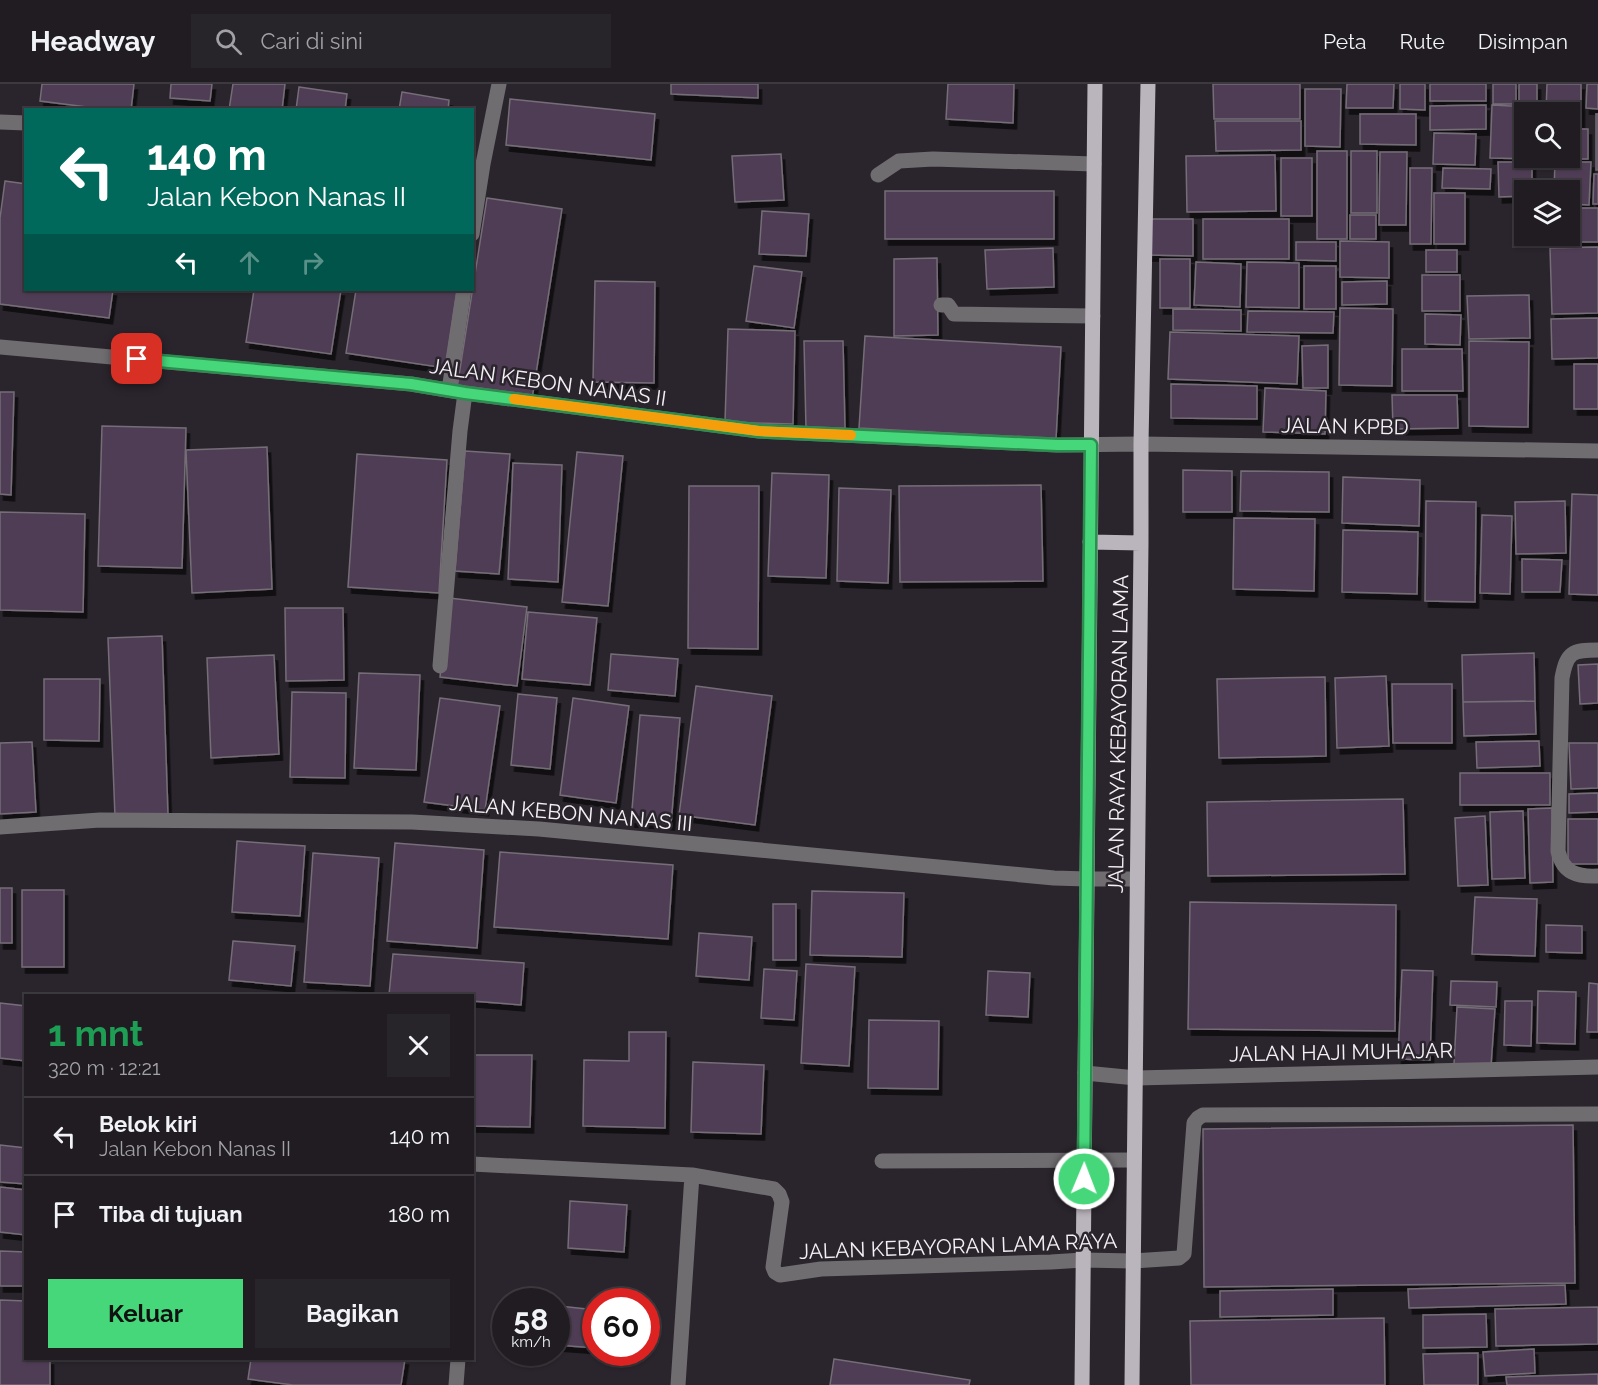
<!DOCTYPE html>
<html lang="id">
<meta charset="utf-8">
<style>
body{margin:0;font-family:Raleway,sans-serif;background:#28252a;color:#f1f3f6;height:100vh;display:flex;flex-direction:column;font-size:22px;white-space:nowrap}
*{box-sizing:border-box;margin:0}
p{font-size:20px;color:#a2a1a5}
.icon{flex:none;width:33px;height:33px;fill:none;stroke:currentColor;stroke-width:2;stroke-linecap:round;stroke-linejoin:round}
.map{position:relative;flex:1;overflow:hidden}
.panel{position:absolute;left:24px;top:910px;width:450px;height:366px;display:flex;flex-direction:column;background:#201c21;border-radius:0px;box-shadow:0 2px 4px #0004,0 0 0 2px #3d3a3f}
.panel>*{flex:none}
.hud{position:absolute;left:24px;top:24px;width:450px;height:183px;border-radius:0px;box-shadow:0 2px 4px #0004,0 0 0 2px #3d3a3f;background:#00695c;color:#fff;overflow:hidden}
.controls{position:absolute;left:1514px;top:18px;display:grid;gap:12px}
.controls a{display:grid;place-items:center;width:66px;height:66px;border-radius:0px;background:#201c21;box-shadow:0 2px 4px #0004,0 0 0 2px #3d3a3f;font-size:30px}
.speed{position:absolute;left:492px;top:1204px;display:flex;gap:12px;font-size:30px;font-weight:700;text-align:center}
.speed>*{display:grid;place-content:center;width:78px;height:78px;border-radius:50%;background:#201c21;box-shadow:0 2px 4px #0004,0 0 0 2px #3d3a3f;line-height:1}
.speed small{font-size:15px;font-weight:400}
.speed .limit{border:9px solid #d22;background:#fff;color:#111}
.pin{position:absolute;display:grid;place-items:center;width:51px;height:51px;color:#fff;margin:-26px;border-radius:12px;box-shadow:0 3px 9px #0006}
.me{position:absolute;width:66px;margin:-33px;rotate:1deg;stroke-linejoin:round;filter:drop-shadow(0 0 4px #0008)}
.turn{display:flex;align-items:center;gap:21px;height:126px;padding:0 24px;font-size:27px}
.turn .icon{width:78px;height:78px;stroke-width:2.5}
.turn b{display:block;font-size:42px;line-height:51px}
.lanes{display:flex;align-items:center;height:57px;padding:0 24px;background:#0003;justify-content:center;gap:30px;direction:ltr}
.lanes .off{opacity:.35}
.round{display:grid;place-items:center;flex:none;width:63px;height:63px;border-radius:0px;background:#28252a}
.overview{display:flex;align-items:center;justify-content:space-between;height:102px;padding:0 24px}
h1{font-size:36px;font-weight:700;line-height:45px;color:#1e9e55}
.primary-button{display:flex;gap:12px;margin-top:auto;padding:12px 24px}
.primary-button a{flex:1;height:69px;border-radius:0px;background:#45d77a;color:#111;font-size:24px;font-weight:700;line-height:69px;text-align:center}
.primary-button a+a{background:#28252a;color:#f1f3f6}
ul{padding:0;list-style:none}
li{display:flex;align-items:center;gap:18px;height:78px;padding:0 24px;border-top:2px solid #3d3a3f}
li div{flex:1}
li b{display:block;font-size:22px}
li em{font-style:normal}
header{display:flex;align-items:center;gap:36px;box-sizing:border-box;height:84px;padding:0 30px;background:#201c21;border-bottom:2px solid #3d3a3f}
header strong{font-size:28px}
nav{display:flex;gap:33px;margin-inline-start:auto;font-size:21px}
.search{width:420px;height:54px;background:#28252a;display:flex;align-items:center;gap:15px;box-sizing:border-box;padding:0 21px;border-radius:0px;color:#a2a1a5;font-size:22px}
.map>svg:first-child{display:block}
.building{fill:#4f3d55;stroke:#746e77;stroke-width:1.5;filter:url(#shadow)}
.lines{fill:none;stroke-linecap:round;stroke-linejoin:round}
.minor{stroke:#706d71;stroke-width:15}
.major{stroke:#bab4bc;stroke-width:15}
.route-casing{stroke:#2d8c4f;stroke-width:15}
.route{stroke:#45d77a;stroke-width:10}
.slow{stroke:#f59e0b;stroke-width:10}
.labels{text-anchor:middle;dominant-baseline:central;stroke-width:5;stroke-linejoin:round;paint-order:stroke}
.street-label{font-size:21px;fill:#f4f0f5;stroke:#2a252c}
</style>
<header>
<strong>Headway</strong>
<div class="search"><svg class="icon" aria-label="search" viewBox="0 0 24 24"><circle cx="10" cy="10" r="6"/><path d="M15 15l6 6"/></svg>Cari di sini</div>
<nav><a>Peta</a><a>Rute</a><a>Disimpan</a></nav>
</header>
<div class="map">
<svg width="1598" height="1301" viewBox="0 0 1598 1301">
<defs>
<filter id="shadow"><feDropShadow dx="3.5" dy="6" stdDeviation="0" flood-color="#0009"/></filter>
</defs>
<rect width="100%" height="100%" fill="#2a252c"/>
<path class="building" d="M42,0H134L131,26H111L40,17Z
M171,0H212L210,17L170,14Z
M233,0H285L282,26H229Z
M671,0H758V14L671,10Z
M948,0H1014L1013,39L946,35Z
M1213,0H1300V35H1214Z
M1347,0H1394L1393,24H1346Z
M1400,0H1425V26L1400,25Z
M1430,0H1486V17H1430Z
M1493,0H1516V20H1493Z
M1519,0H1537V19H1519Z
M1547,0H1581V41L1569,40V28H1546Z
M1587,0H1598V25L1586,24Z
M299,3L347,10L345,26H296Z
M1305,5H1341L1340,63L1305,62Z
M402,8L449,16L448,26H399Z
M510,15L655,30L651,76L506,61Z
M1486,21V45L1430,46V22Z
M1492,21L1533,23V28H1524V74H1532V75L1490,74Z
M1360,30H1416V61L1360,60Z
M1596,30H1598V86H1596Z
M1215,37H1301V66L1216,67Z
M1569,45H1588V75H1556V74H1569Z
M1434,49L1476,50L1475,81L1433,80Z
M1317,67H1347V155H1317Z
M1351,67H1377V129H1351Z
M1380,68H1407L1406,141H1379Z
M781,70L784,116L735,118L732,72Z
M1275,71L1276,127L1187,128L1186,72Z
M1281,74H1312V132H1281Z
M1498,78H1532V106H1524V112L1499,113Z
M1555,78H1591L1589,121L1569,120V106H1554Z
M1410,84H1432L1431,160H1410Z
M1443,84L1491,85L1490,105L1442,104Z
M1594,90H1598V120H1593Z
M5,97L26,100V206H113L109,234L0,220V134Z
M885,107H1054V155H885Z
M1434,109H1465V160H1434Z
M487,114L562,125L532,315L457,304Z
M1569,124H1598V158H1552V152H1569Z
M762,127L809,130L806,172L759,170Z
M1350,131H1376V155H1350Z
M1148,135H1193V172L1148,171Z
M1203,135H1289V175H1203Z
M1340,157L1389,158V194L1340,193Z
M1296,158H1336V177L1296,176Z
M1598,163V229L1552,230L1550,164Z
M1053,164L1054,203L987,205L985,166Z
M1426,166H1457V188H1426Z
M937,174L938,251L894,252V175Z
M1160,175H1190V224H1160Z
M1196,178L1241,180L1240,223L1194,221Z
M1247,178L1299,179V224L1246,223Z
M754,182L802,188L794,244L746,237Z
M1304,182H1336V225H1304Z
M1422,191H1460V227H1422Z
M595,197L655,198L654,299L593,298Z
M1387,197V220L1342,221V198Z
M254,206H341L331,270L246,258Z
M356,206H457L445,284L346,269Z
M1529,211L1530,254L1469,255L1467,212Z
M1340,224L1393,225L1392,302L1339,301Z
M1173,225L1241,226V247L1173,246Z
M1248,227L1334,228L1333,249L1247,248Z
M1425,230L1461,231L1460,261L1425,260Z
M1598,234V274L1552,275L1551,235Z
M728,245L795,247L793,340L725,338Z
M1170,248L1299,252L1297,300L1168,295Z
M865,252L1061,263L1056,355L859,344Z
M804,257H843L845,344L806,345Z
M1469,257L1529,258L1528,343L1469,342Z
M1328,261V304H1303L1302,262Z
M1402,265H1462L1463,307H1402Z
M1574,280H1598V325H1574Z
M1171,300L1257,302V335L1171,334Z
M1265,304L1326,307L1325,350L1263,348Z
M0,308H14L11,411L0,410Z
M1392,311H1457L1458,344L1393,345Z
M102,342L186,344L182,484L98,482Z
M267,363L272,505L192,509L186,366Z
M465,367L510,370L499,490L455,487Z
M577,368L623,372L608,522L562,518Z
M357,370L447,376L439,509L348,503Z
M513,379L562,381L558,498L508,495Z
M1183,386L1232,387V428H1183Z
M1241,387L1329,388V428L1240,427Z
M772,389L829,391L826,494L768,492Z
M1343,393L1420,396L1419,442L1342,439Z
M1041,401L1043,497L900,498L899,402Z
M689,402H759L758,565L688,564Z
M839,404L891,406L888,499L837,497Z
M1572,410L1598,411V511L1569,510Z
M1426,417L1476,418L1475,518L1425,517Z
M1565,417L1566,469L1516,470L1515,418Z
M0,428L85,430L83,528L0,526Z
M1482,431L1512,432L1510,510L1480,509Z
M1234,434L1315,435L1314,507L1233,505Z
M1343,446L1418,448L1417,510L1342,508Z
M1522,475L1562,476L1560,508H1522Z
M449,514L527,523L517,602L440,593Z
M285,524H343L344,596L286,597Z
M528,528L597,534L590,601L522,595Z
M162,552L168,731L115,733L108,554Z
M1534,569L1535,617L1463,618L1462,571Z
M611,570L678,575L675,612L608,606Z
M274,571L279,670L211,674L207,574Z
M1598,580V619L1580,620L1578,581Z
M359,589L420,591L416,686L354,684Z
M1386,592L1389,662L1337,664L1335,594Z
M1325,593L1326,672L1219,674L1217,595Z
M44,595H100L99,657L44,656Z
M1392,600H1452V659H1393Z
M696,602L772,612L755,741L679,731Z
M292,608L346,609L345,694L290,693Z
M518,610L557,614L550,685L511,681Z
M440,614L500,622L485,726L424,718Z
M573,614L629,622L616,719L560,711Z
M1535,617L1536,650L1464,652L1463,618Z
M640,631L680,634L671,740L631,737Z
M1539,657L1540,682L1477,684L1476,658Z
M32,658L36,728L0,730V659Z
M1569,659H1598V704L1571,705Z
M1460,689H1550V721H1460Z
M1598,709V728L1569,729V710Z
M1403,715L1405,790L1208,792L1207,718Z
M1552,724L1553,798L1530,799L1528,725Z
M1523,727L1525,794L1492,795L1490,728Z
M1485,732L1488,801L1458,802L1455,734Z
M1568,735H1598V780H1568Z
M237,757L305,762L300,832L232,828Z
M395,759L484,766L477,864L387,857Z
M500,768L673,781L668,855L494,843Z
M313,769L379,774L370,902L304,898Z
M0,804H12V859H0Z
M22,806H64V883H22Z
M812,807L904,809L902,873L810,871Z
M1475,813L1537,815L1535,872L1472,870Z
M1190,818L1396,821L1395,947L1188,945Z
M773,820H796V876H773Z
M1546,841L1582,842V869L1546,868Z
M699,849L752,853L749,896L696,892Z
M233,857L295,862L291,902L229,896Z
M393,870L524,879L521,921L472,917V912L389,911Z
M806,880L855,883L849,982L801,979Z
M764,885L797,887L794,936L761,934Z
M1402,886L1433,887L1430,976L1398,975Z
M988,887L1030,889L1028,933L986,931Z
M1451,897L1497,898L1496,923L1450,921Z
M1589,899L1598,900V948H1587Z
M1538,907L1576,908L1575,960L1537,959Z
M1505,917H1532L1531,962L1504,961Z
M0,919L26,922V977L0,974Z
M1457,923L1495,925L1491,982L1454,980Z
M869,936L939,937L938,1005L868,1004Z
M629,948H666L665,1044L583,1042L584,976L629,977Z
M472,971H532L530,1043L472,1042Z
M693,978L764,981L761,1050L691,1048Z
M1573,1041L1575,1199L1204,1203L1203,1045Z
M0,1061L26,1064V1100L0,1098Z
M0,1103L26,1106V1151L0,1148Z
M570,1117L627,1121L624,1168L568,1164Z
M0,1167L26,1168V1202H0Z
M1565,1201L1566,1220L1409,1224L1408,1205Z
M1333,1205V1231L1220,1233V1207Z
M0,1216L26,1217V1275H50V1301H0Z
M559,1222L596,1226V1264L556,1261Z
M1598,1223V1260L1496,1262L1495,1225Z
M1486,1230L1487,1263L1423,1264V1231Z
M1384,1234L1385,1301H1191L1190,1237Z
M1534,1265L1535,1289L1485,1292L1483,1268Z
M1478,1269V1301H1424L1423,1270Z
M251,1275H405L401,1301H293L248,1295Z
M834,1275L970,1296L969,1301H830Z
M1598,1290V1301H1507L1506,1293Z"/>
<g class="lines">
<path class="minor" d="M0,38L26,39
M878,91L899,77L933,75L1094,80
M472,150L483,80L499,0
M941,221H948L954,230L1093,232
M0,263L411,300L465,309L759,347L1057,361L1141,360L1598,367
M449,306L464,206
M1598,566C1572,566 1567,568 1562,594L1558,767C1563,789 1577,793 1598,792
M440,582L460,347L465,309
M0,743L100,736L412,738L539,745L1054,794L1087,795H1137
M1085,989L1136,994L1598,983
M882,1077L1134,1076
M472,1080L692,1091L774,1105L779,1110L782,1118L773,1183L775,1188L780,1191L821,1185L1051,1178L1083,1176L1133,1177L1179,1174L1184,1170L1194,1039L1198,1034L1203,1031L1598,1030
M456,1301L458,1275
M678,1301L692,1091"/>
<path class="major" d="M1090,458L1141,459
M1082,1301L1095,0
M1132,1301L1141,459V360L1148,0"/>
</g>
<g class="lines">
<defs>
<path id="route" d="M137,275L411,300L465,309L759,347L1057,361H1091L1084,1095"/>
</defs>
<use href="#route" class="route-casing"/>
<use href="#route" class="route"/>
<path class="slow" d="M514,315L759,347L851,351"/>
</g>
<g class="labels">
<g class="street-label">
<text transform="translate(548 298) rotate(8)">JALAN KEBON NANAS II</text>
<text transform="translate(1345 342) rotate(1)">JALAN KPBD</text>
<text transform="translate(1118 650) rotate(-89)">JALAN RAYA KEBAYORAN LAMA</text>
<text transform="translate(571 729) rotate(5)">JALAN KEBON NANAS III</text>
<text transform="translate(1341 968) rotate(-1)">JALAN HAJI MUHAJAR</text>
<text transform="translate(958 1162) rotate(-2)">JALAN KEBAYORAN LAMA RAYA</text>
</g>
</g>
</svg>
<div class="controls">
<a><svg class="icon" aria-label="search" viewBox="0 0 24 24"><circle cx="10" cy="10" r="6"/><path d="M15 15l6 6"/></svg></a>
<a><svg class="icon" aria-label="layers" viewBox="0 0 24 24"><path d="M12 4l9 5-9 5-9-5zM3 14l9 5 9-5"/></svg></a>
</div>
<div class="speed"><div>58<small>km/h</small></div><div class="limit">60</div></div>
<div class="pin" style="left:137px;top:275px;background:#d93025"><svg class="icon" aria-label="arrive" viewBox="0 0 24 24"><path d="M6 21V4h12l-3 4 3 4H6"/></svg></div>
<svg class="me" style="left:1084px;top:1095px" viewBox="-20 -20 40 40"><circle r="17" fill="#45d77a" stroke="#fff" stroke-width="3"/><path d="M0-11L8 9 0 5-8 9z" fill="#fff"/></svg>
<div class="hud">
<div class="turn"><svg class="icon" aria-label="left" viewBox="0 0 24 24"><path d="M17 20v-9H6M10 6l-5 5 5 5"/></svg><div><b>140 m</b>Jalan Kebon Nanas II</div></div>
<div class="lanes"><svg class="icon" aria-label="left" viewBox="0 0 24 24"><path d="M17 20v-9H6M10 6l-5 5 5 5"/></svg><svg class="icon off" aria-label="ahead" viewBox="0 0 24 24"><path d="M12 20V5M6 11l6-6 6 6"/></svg><svg class="icon off" aria-label="right" viewBox="0 0 24 24"><path d="M7 20v-9h11M14 6l5 5-5 5"/></svg></div>
</div>
<section class="panel">
<div class="overview"><div><h1>1 mnt</h1><p>320 m · 12:21</p></div><a class="round"><svg class="icon" aria-label="close" viewBox="0 0 24 24"><path d="M6 6l12 12M18 6L6 18"/></svg></a></div>
<ul>
<li><svg class="icon" aria-label="left" viewBox="0 0 24 24"><path d="M17 20v-9H6M10 6l-5 5 5 5"/></svg><div><b>Belok kiri</b><p>Jalan Kebon Nanas II</p></div><em>140 m</em></li>
<li><svg class="icon" aria-label="arrive" viewBox="0 0 24 24"><path d="M6 21V4h12l-3 4 3 4H6"/></svg><div><b>Tiba di tujuan</b></div><em>180 m</em></li>
</ul>
<div class="primary-button"><a>Keluar</a><a>Bagikan</a></div>
</section>
</div>
